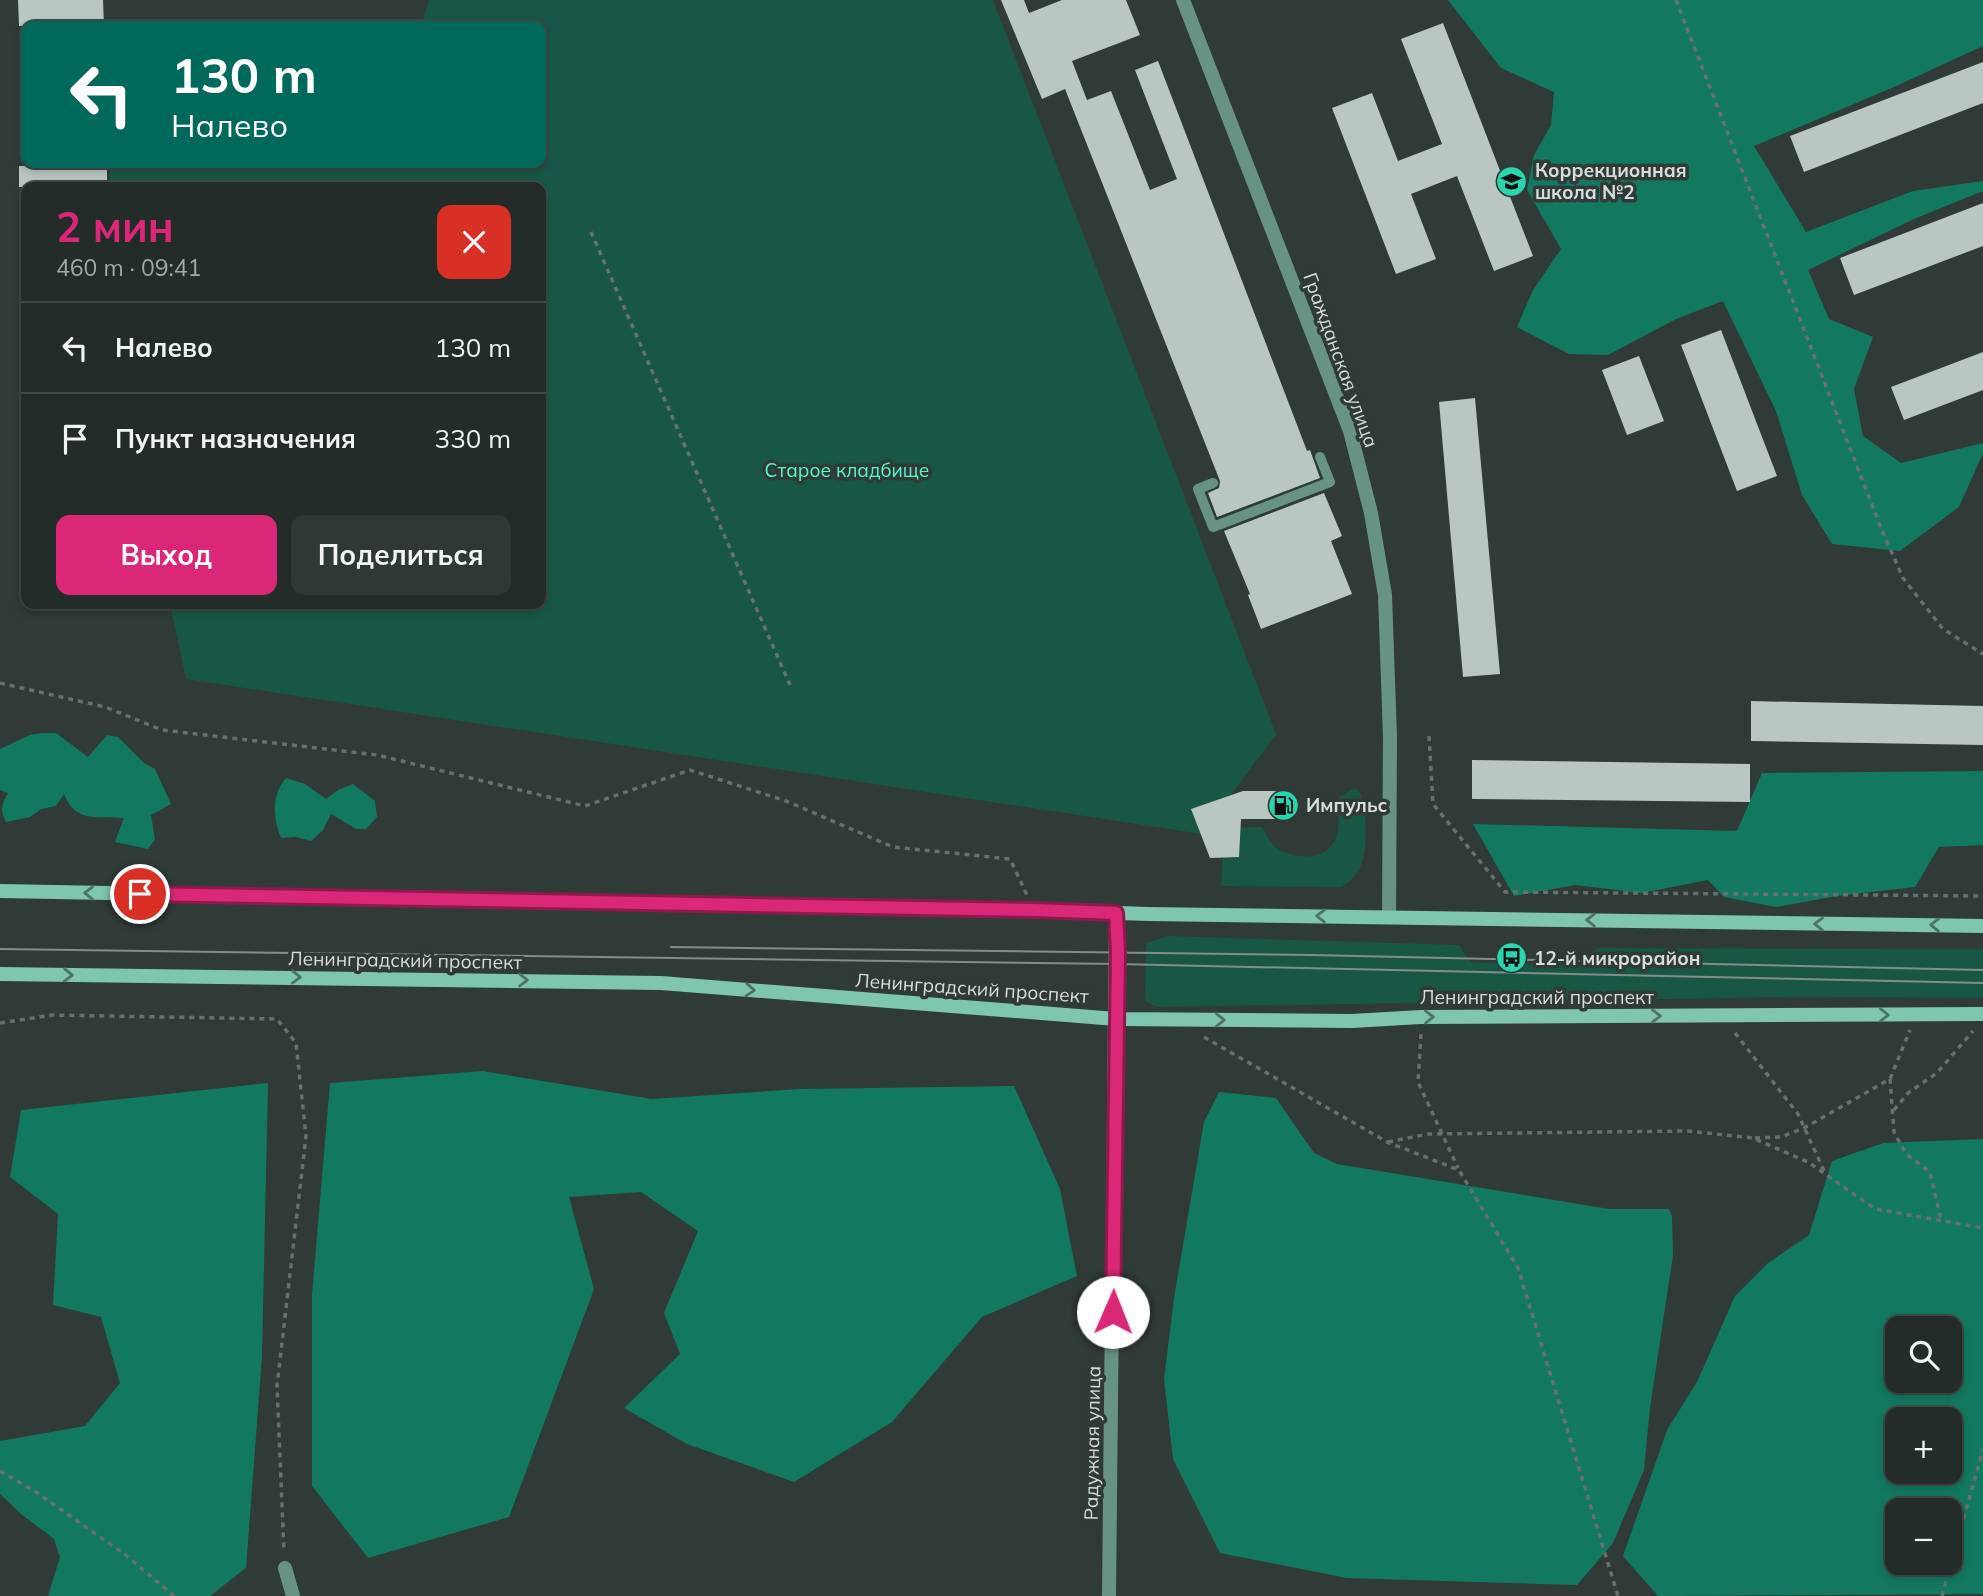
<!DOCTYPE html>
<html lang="ru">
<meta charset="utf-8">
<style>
body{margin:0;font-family:Mulish,sans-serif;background:#303835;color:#f1f3f6;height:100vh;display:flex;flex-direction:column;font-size:26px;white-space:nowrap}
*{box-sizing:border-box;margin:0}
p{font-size:23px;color:#a3a7a8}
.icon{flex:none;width:38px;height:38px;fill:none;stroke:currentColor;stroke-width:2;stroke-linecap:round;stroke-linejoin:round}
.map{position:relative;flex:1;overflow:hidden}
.details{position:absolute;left:21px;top:182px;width:525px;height:427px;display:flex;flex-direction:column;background:#242c29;border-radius:14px;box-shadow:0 4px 10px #0003,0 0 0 2px #414846}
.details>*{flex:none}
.hud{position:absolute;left:21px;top:21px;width:525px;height:147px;border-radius:14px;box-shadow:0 4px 10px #0003,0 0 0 2px #414846;background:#00695c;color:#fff;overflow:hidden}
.controls{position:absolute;left:1885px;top:1316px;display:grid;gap:14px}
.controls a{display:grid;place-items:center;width:77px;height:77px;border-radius:14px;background:#242c29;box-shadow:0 4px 10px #0003,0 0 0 2px #414846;font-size:35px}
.pin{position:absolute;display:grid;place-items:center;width:60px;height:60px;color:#fff;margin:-30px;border:4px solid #fff;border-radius:50%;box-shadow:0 2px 7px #0007}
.me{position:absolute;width:77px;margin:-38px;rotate:1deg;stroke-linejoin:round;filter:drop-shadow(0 0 5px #0008)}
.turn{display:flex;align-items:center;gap:24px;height:147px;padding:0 35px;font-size:32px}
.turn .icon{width:91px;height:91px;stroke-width:2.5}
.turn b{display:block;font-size:49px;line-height:60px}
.round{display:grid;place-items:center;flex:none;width:74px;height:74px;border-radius:14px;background:#303835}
.headline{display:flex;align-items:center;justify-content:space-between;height:119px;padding:0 35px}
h1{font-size:42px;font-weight:700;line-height:52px;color:#db2777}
.primary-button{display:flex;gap:14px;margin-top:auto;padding:14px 35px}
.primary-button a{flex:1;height:80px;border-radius:14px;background:#db2777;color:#fff;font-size:28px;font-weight:700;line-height:80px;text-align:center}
.primary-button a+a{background:#303835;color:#f1f3f6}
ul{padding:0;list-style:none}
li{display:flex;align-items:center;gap:21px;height:91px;padding:0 35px;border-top:2px solid #414846}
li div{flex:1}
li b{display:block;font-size:26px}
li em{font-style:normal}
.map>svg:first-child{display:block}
.green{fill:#185746}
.forest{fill:#137860;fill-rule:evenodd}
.building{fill:#bac6c2}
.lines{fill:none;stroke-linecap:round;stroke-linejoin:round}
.path{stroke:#67706d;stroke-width:3.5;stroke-dasharray:5 5;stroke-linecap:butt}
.service{stroke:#679384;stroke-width:10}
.minor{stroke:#679384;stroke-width:14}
.secondary{stroke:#7ec6af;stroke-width:14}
.tram{stroke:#858d8b;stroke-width:2}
.oneway{stroke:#4f7267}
.route-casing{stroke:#8e194d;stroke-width:18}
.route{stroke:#db2777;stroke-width:12}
.labels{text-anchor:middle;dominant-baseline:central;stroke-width:7;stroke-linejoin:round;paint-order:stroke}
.poi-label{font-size:19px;font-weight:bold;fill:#d7dddb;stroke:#303a37;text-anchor:start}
.street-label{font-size:19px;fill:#d7dddb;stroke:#303a37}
.park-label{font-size:19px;fill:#55f8ce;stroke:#303a37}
</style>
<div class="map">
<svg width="1983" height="1596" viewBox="0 0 1983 1596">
<rect width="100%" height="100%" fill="#303a37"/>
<path class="green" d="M429,0H993L1276,734L1202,834L186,679L170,604H541V187H110L109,163H541V26H421Z
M1353,789L1358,790C1368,804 1368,853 1360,868C1356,876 1349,883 1341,887L1221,886L1225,828L1262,827C1266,834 1269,841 1274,846C1290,859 1323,862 1334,842C1341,829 1337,811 1339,797Z
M1168,936L1459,945L1470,962L1584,966L1597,948L1983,949V998L1794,997L1157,1007L1145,1001L1146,943Z"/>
<path class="forest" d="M1448,0H1983V46L1894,87L1754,146L1806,232L1913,191L1983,181V191L1914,219L1808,270L1829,319L1873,337L1854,389L1863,436L1901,463L1983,443V453L1959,507L1900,551L1832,544L1802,495L1776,411L1723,301L1676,319L1608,355L1569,354L1517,327L1533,290L1561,249L1527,190L1534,155L1551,125L1554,92L1501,68Z
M42,733H56L88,757L107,735L118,737L144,763L155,769L171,804L151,815L155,839L148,849L115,842L124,818C97,816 75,823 64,794L56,806L41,809L30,817L6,822C0,810 1,805 8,793L0,790V749L30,735Z
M1983,771V845L1939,847L1915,887L1837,896L1776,907L1724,897L1708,880L1641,893L1575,885L1514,896L1473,824L1737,831L1762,773Z
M286,778L305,784L326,799L338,790L353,784L375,801L377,817L366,829H356L331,814L323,830L311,841L296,837L281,838C273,818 271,795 286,778Z
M483,1071L652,1099L799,1089L1014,1086L1060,1189L1077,1276L982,1317L892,1422L794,1482L687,1444L624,1408L680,1354L664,1313L698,1231L641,1192L569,1197L594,1289L509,1517L368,1558L312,1486V1295L330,1083Z
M268,1083L262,1357L246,1568L210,1596H48L60,1557L54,1539L21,1514L0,1494V1441L85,1426L120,1383L101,1317L53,1305L58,1214L10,1177L21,1110Z
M1219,1092L1276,1098L1314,1153L1337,1164L1609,1209H1669L1672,1216L1673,1255L1650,1408L1644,1470L1613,1543L1577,1585L1347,1578L1220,1553L1173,1459L1164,1379L1174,1298L1204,1122Z
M1983,1139V1594L1658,1596L1623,1556L1667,1430L1697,1382L1735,1296L1768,1263L1809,1235L1832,1161L1883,1143ZM1897,1328H1950V1381H1897ZM1950,1419V1472H1897V1419ZM1950,1510V1563H1897V1510Z"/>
<path class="building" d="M18,0H103L104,26H19Z
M1001,0H1024L1029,13L1062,0H1126L1140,35L1072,61L1087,100L1111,91L1150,190L1177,179L1135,70L1158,61L1307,451L1310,450L1320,478L1217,517L1208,493L1219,488L1220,481L1065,89L1042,99Z
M1443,23L1533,256L1494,271L1457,176L1411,194L1436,259L1396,274L1332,108L1372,93L1398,161L1442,144L1401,39Z
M1983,62V103L1804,172L1790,136Z
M107,164V187H19V166Z
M1983,203V246L1854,295L1840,258Z
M1721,330L1777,476L1737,491L1681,345Z
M1983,352V390L1904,420L1891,387Z
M1639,356L1664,421L1627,435L1602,370Z
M1475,398L1500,674L1463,677L1439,402Z
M1324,493L1342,536L1331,541L1352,594L1261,629L1248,595L1250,594L1224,531Z
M1751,701L1983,706V745L1751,741Z
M1472,760L1750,764V802L1472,799Z
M1243,791H1287V819H1241L1239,857L1210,858L1191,809Z"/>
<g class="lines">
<path class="path" d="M1676,0L1881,528L1903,578L1943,629L1983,654
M591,232L790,685
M0,683L105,707L162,730L377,755L585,806L690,770L786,801L893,847L1010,859L1027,895
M1429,736L1433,804L1505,892L1983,896
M0,1023L52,1015L277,1019L296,1043L306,1136L277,1386L284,1552
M1735,1033L1798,1114L1825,1173
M1421,1034L1418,1082L1458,1168
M1204,1037L1387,1142L1459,1170L1518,1268L1618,1596
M1890,1079L1894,1132L1906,1154L1930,1172L1941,1220
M1894,1110L1908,1093L1937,1073L1973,1031
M1755,1138L1781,1137L1804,1128L1890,1079L1910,1030
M1388,1142L1428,1134L1688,1131L1753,1138L1808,1162L1875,1209L1983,1228
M0,1471L36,1492L127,1556L174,1596
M1942,1596L1983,1449"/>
<path class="service" d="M1213,483L1198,489L1213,527L1330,482L1320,457"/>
<path class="minor" d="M1183,0L1350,431L1371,513L1385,595L1390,737L1389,917
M285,1568L293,1596
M1109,1596L1116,913"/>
<path class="secondary" d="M0,891L1034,910L1148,914L1983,926
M0,974L661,983L1116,1019L1352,1021L1421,1017L1983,1014"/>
<path class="tram" d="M671,947L1311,955L1983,970
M0,949L1117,964L1983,983"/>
</g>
<defs><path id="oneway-chevron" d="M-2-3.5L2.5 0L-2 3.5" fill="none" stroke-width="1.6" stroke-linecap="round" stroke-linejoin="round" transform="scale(1.75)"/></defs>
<g class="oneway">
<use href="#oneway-chevron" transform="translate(89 893) rotate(-179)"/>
<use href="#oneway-chevron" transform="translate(1321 916) rotate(-179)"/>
<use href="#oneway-chevron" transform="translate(1591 920) rotate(-179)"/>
<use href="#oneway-chevron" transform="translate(1819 924) rotate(-179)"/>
<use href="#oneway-chevron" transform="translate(1935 925) rotate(-179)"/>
<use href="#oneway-chevron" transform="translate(68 975) rotate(1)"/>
<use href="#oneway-chevron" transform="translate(296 977) rotate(1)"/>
<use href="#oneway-chevron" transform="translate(523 980) rotate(1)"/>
<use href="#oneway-chevron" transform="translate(750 990) rotate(4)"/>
<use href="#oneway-chevron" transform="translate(1884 1015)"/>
<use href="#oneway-chevron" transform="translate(1656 1016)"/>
<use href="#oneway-chevron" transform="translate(1429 1017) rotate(-1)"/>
<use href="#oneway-chevron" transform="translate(1220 1020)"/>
</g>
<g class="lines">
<defs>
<path id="route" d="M140,894L1034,910L1116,913L1118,953L1113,1312"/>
</defs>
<use href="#route" class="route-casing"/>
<use href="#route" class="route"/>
</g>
<defs>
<symbol id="school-disc" viewBox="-11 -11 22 22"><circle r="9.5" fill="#29d5ad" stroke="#303a37"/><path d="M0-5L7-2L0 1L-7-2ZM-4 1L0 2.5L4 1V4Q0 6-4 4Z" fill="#111"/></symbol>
<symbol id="fuel-disc" viewBox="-11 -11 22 22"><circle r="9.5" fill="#29d5ad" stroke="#303a37"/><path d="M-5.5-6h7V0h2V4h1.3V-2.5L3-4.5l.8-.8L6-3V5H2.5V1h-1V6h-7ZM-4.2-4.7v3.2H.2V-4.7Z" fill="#111"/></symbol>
<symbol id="bus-disc" viewBox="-11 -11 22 22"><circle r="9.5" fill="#29d5ad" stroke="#303a37"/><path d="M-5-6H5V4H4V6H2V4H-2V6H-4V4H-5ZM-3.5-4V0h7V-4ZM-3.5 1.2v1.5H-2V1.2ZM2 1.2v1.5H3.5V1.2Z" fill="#111"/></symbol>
</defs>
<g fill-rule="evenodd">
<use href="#school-disc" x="1494" y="164" width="35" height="35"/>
<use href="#fuel-disc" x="1266" y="788" width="35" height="35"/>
<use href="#bus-disc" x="1494" y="940" width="35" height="35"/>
</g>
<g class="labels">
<g class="poi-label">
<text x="1535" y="170">Коррекционная<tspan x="1535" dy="22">школа №2</tspan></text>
<text x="1306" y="805">Импульс</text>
<text x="1534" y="958">12-й микрорайон</text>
</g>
<g class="street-label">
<text transform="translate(1341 360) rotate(70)">Гражданская улица</text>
<text transform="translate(405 960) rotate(1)">Ленинградский проспект</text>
<text transform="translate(972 988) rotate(4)">Ленинградский проспект</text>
<text x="1537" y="997">Ленинградский проспект</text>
<text transform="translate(1092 1443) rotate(-89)">Радужная улица</text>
</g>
<g class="park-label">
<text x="847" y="470">Старое кладбище</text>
</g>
</g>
</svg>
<div class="controls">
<a><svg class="icon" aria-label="search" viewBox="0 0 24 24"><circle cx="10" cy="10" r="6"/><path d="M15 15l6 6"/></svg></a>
<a>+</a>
<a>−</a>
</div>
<div class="pin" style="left:140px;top:894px;background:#d93025"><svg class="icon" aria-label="arrive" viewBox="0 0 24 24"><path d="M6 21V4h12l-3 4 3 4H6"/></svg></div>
<svg class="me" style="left:1113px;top:1312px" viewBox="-20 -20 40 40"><circle r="19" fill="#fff"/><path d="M0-13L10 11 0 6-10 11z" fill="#db2777"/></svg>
<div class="hud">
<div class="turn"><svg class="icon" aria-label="left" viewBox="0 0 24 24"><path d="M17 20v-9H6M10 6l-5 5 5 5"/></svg><div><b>130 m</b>Налево</div></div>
</div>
<section class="details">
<div class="headline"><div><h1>2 мин</h1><p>460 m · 09:41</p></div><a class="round" style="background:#d93025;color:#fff"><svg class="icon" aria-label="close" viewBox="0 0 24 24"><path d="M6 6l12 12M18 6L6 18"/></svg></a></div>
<ul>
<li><svg class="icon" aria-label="left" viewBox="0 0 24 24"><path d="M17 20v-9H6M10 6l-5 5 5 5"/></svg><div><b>Налево</b></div><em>130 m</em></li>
<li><svg class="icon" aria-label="arrive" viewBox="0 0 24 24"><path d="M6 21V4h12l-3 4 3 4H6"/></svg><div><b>Пункт назначения</b></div><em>330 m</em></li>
</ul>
<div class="primary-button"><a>Выход</a><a>Поделиться</a></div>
</section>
</div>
